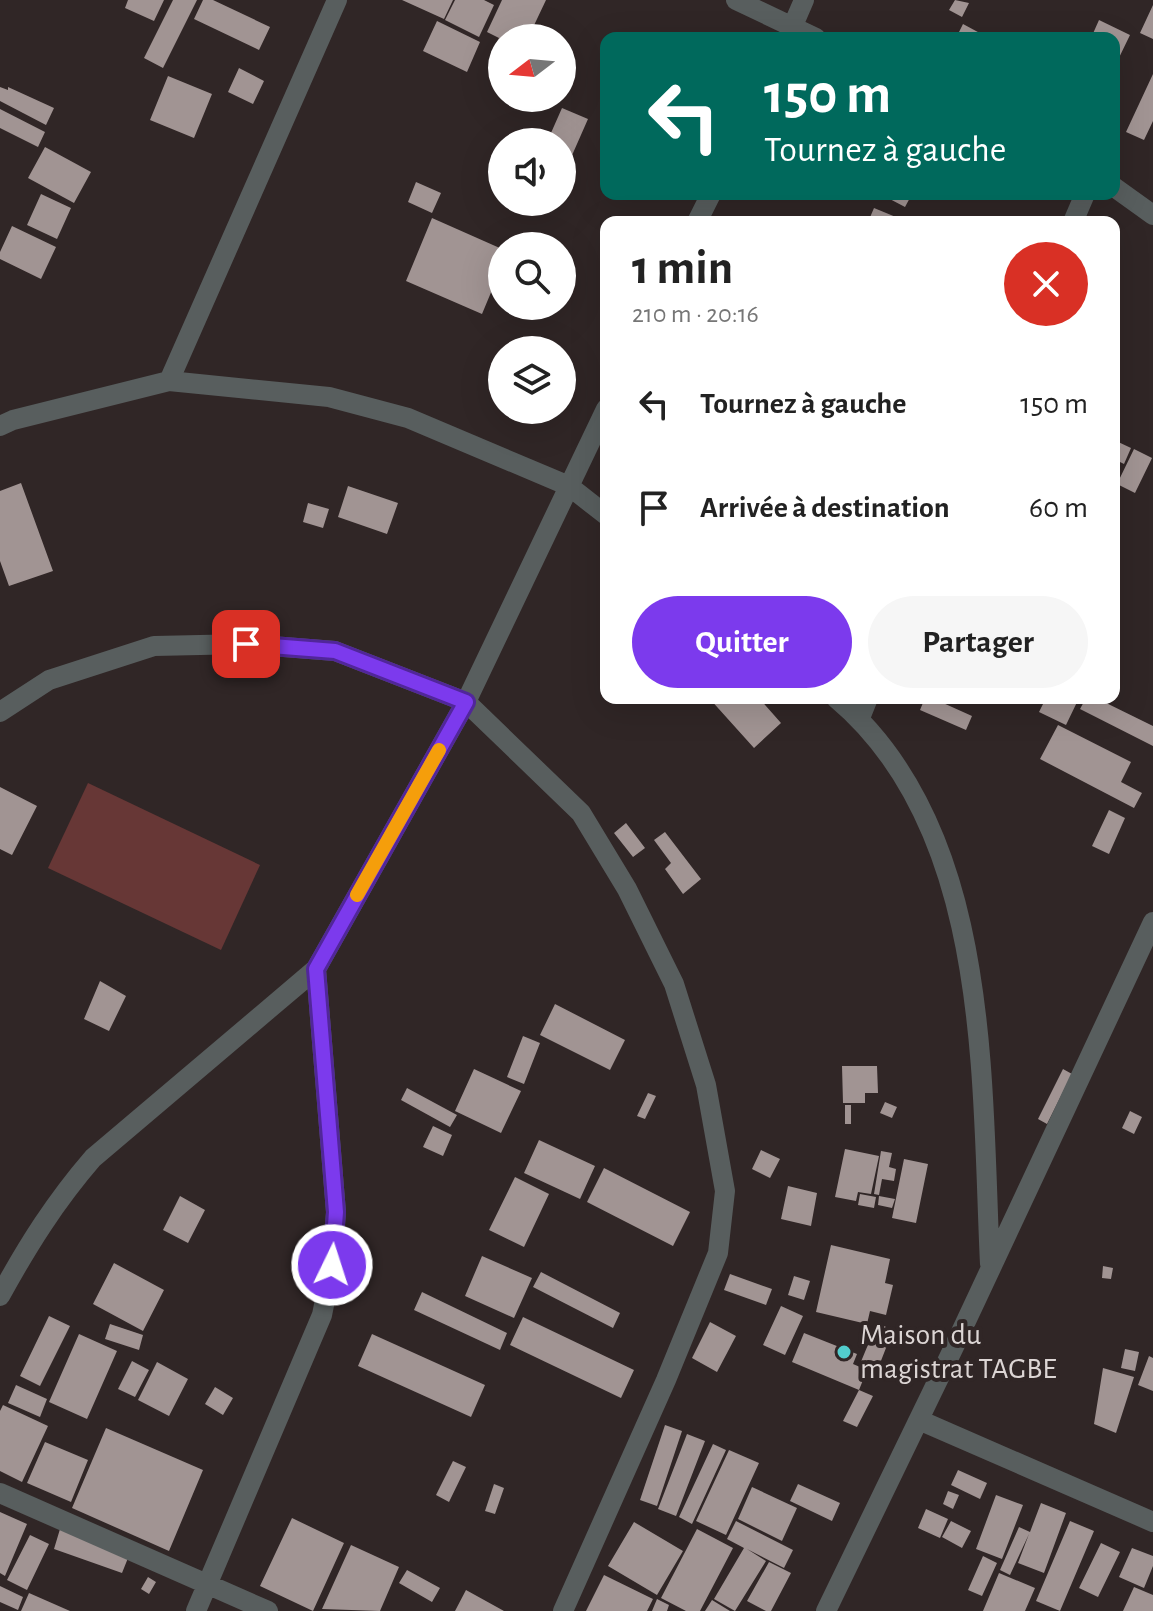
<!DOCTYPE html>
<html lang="fr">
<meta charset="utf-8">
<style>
body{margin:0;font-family:"Alegreya Sans",sans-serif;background:#f6f6f6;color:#222;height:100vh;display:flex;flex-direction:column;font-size:30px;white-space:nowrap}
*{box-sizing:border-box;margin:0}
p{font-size:26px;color:#767676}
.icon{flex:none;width:44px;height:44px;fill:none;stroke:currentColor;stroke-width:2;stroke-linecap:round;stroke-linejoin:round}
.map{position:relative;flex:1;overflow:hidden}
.panel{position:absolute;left:600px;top:216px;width:520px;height:488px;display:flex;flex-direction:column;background:#fff;border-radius:16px;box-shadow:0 8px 32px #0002}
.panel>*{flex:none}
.guide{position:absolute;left:600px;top:32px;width:520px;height:168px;border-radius:16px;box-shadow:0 8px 32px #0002;background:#00695c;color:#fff;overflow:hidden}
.needle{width:52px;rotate:254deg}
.buttons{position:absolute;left:488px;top:24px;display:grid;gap:16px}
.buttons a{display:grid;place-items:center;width:88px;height:88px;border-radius:50%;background:#fff;box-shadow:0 8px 32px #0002;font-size:40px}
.pin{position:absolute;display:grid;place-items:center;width:68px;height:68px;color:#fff;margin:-34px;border-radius:16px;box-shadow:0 4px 12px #0006}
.me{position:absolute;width:88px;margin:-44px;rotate:4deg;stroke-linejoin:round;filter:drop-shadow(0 0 6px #0008)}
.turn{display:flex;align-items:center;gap:28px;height:168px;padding:0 32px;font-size:36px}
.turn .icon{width:104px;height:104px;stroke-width:2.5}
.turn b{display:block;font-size:56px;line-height:68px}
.round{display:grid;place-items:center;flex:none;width:84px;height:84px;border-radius:42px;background:#f6f6f6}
.summary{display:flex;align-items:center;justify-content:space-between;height:136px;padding:0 32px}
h1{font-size:48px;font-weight:600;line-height:60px}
.button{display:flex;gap:16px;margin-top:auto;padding:16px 32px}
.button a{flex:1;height:92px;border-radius:48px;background:#7c3aed;color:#fff;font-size:32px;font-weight:600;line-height:92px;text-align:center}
.button a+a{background:#f6f6f6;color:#222}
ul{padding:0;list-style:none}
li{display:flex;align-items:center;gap:24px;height:104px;padding:0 32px}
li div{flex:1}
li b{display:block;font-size:30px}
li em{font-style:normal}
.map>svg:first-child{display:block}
.green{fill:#673736}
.building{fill:#a19493}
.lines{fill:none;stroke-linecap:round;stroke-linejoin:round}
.minor{stroke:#585e5e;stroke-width:20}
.route-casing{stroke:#51269a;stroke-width:20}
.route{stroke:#7c3aed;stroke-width:14}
.slow{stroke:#f59e0b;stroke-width:14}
.poi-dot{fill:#52cdcd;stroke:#302626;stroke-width:3}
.labels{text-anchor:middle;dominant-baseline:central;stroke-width:8;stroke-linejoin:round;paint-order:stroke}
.poi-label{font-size:30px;fill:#dcd5d4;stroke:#302626;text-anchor:start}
</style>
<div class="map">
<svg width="1153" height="1611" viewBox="0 0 1153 1611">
<rect width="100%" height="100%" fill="#302626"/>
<path class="green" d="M88,783L260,865L221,950L48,868Z"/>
<path class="building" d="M128,0H164L154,21L125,8Z
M173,0H197L163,68L144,58Z
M203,0H213L270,27L259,50L194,19Z
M402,0H453L444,19Z
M455,0H484L494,5L479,37L445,20Z
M502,0H546L528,38H502V46L496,44L499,38L487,32Z
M955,0L969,3L962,17L949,10Z
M1153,5V39L1140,33Z
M1099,20L1130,35L1114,68V38H1091Z
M437,21L480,42L467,72L423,51Z
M963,24L989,38H956Z
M239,68L264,81L253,104L228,92Z
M1153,74V121L1144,140L1126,132Z
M168,76L212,94L194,138L150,120Z
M0,87L8,90V87L54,108L46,125L0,101Z
M562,108L588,119L562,178V142H547Z
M0,109L45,132L38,147L0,128Z
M45,147L91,172L74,203L28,178Z
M416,182L441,193L432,213L408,202Z
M41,194L71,208L57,239L27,225Z
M887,194H912L905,207L886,197Z
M874,208L908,222H868Z
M432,218L502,249V266L482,314L406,281Z
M12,226L56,247L41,279L0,259V252Z
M1114,440L1131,448L1124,464L1114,459Z
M1134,449L1152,458L1135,493L1117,484Z
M21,483L53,571L9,586L0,561V491Z
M348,486L398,503L387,534L338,517Z
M308,503L329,509L323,528L303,522Z
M709,698H759L781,723L754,748Z
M925,698H932L972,716L966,730L920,710Z
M1046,698H1079L1066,725L1039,712Z
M1086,698H1096L1153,726V746L1080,709Z
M1058,725L1131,762L1121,782L1142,793L1134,808L1040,759Z
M0,787L37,806L12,855L0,849Z
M1109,810L1125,818L1109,854L1092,846Z
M626,823L645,848L633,857L614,833Z
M665,832L701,879L683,894L665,869L671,863L654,840Z
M100,981L126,996L109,1031L84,1019Z
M555,1004L625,1040L610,1070L540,1035Z
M523,1036L540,1043L524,1084L507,1077Z
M842,1066H877L878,1093H865V1103H843Z
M474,1069L521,1091L501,1133L455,1111Z
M1063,1069L1072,1074L1047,1124L1038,1119Z
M407,1088L457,1115L450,1127L401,1100Z
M648,1093L656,1096L645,1119L637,1116Z
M885,1102L897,1107L892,1118L880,1113Z
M845,1105H851V1124H845Z
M1130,1111L1142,1117L1134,1134L1122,1128Z
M433,1126L452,1135L443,1156L423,1147Z
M539,1140L595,1166L580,1199L524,1173Z
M845,1149L879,1156L871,1194L858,1192L856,1201L835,1197Z
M761,1150L780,1159L770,1178L752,1169Z
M881,1151L892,1153L889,1167L896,1169L894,1181L882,1179L879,1195L874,1194Z
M904,1159L928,1164L916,1223L892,1218Z
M604,1168L690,1212L673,1246L587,1202Z
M515,1177L549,1194L524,1247L489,1230Z
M788,1186L817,1193L811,1226L781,1219Z
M860,1194L876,1197L874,1208L858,1205Z
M180,1196L205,1210L188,1243L163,1230Z
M879,1196L895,1199L892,1208L878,1205Z
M831,1245L890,1259L885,1283L893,1285L886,1315L870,1311L867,1324L816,1312Z
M482,1256L532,1278L514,1318L465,1296Z
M114,1263L164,1290L143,1331L93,1304Z
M1103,1266L1113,1268L1111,1279L1102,1278Z
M541,1272L620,1313L613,1328L533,1287Z
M730,1274L772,1289L766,1305L724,1290Z
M794,1276L810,1281L804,1300L788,1295Z
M422,1292L507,1333L500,1350L414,1310Z
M781,1306L803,1316L785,1355L763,1345Z
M49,1316L70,1326L40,1386L20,1376Z
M523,1317L634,1370L621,1398L510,1345Z
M710,1322L736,1336L717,1372L692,1358Z
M877,1323L893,1330L877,1371L860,1364Z
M110,1324L143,1335L139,1350L105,1339Z
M804,1333L857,1354L853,1364L867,1370L859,1390L792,1362Z
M79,1334L117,1351L87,1419L49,1402Z
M372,1334L485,1385L471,1417L358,1366Z
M1125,1349L1139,1352L1135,1371L1121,1368Z
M1149,1356L1153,1358V1391L1138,1385Z
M132,1361L149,1370L135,1397L118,1389Z
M157,1362L188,1379L169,1416L138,1400Z
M1103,1368L1134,1377L1116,1433L1094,1424Z
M16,1385L47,1399L40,1417L8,1403Z
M215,1387L233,1398L223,1415L205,1404Z
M859,1390L873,1396L857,1427L843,1421Z
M3,1405L48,1426L22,1482L0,1471V1411Z
M665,1425L682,1431L657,1506L640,1500Z
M106,1428L203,1470L169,1551L72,1508Z
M687,1434L705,1441L676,1516L658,1509Z
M45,1442L88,1460L71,1502L27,1483Z
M713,1444L726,1450L692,1524L679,1517Z
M729,1450L759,1463L726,1535L696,1521Z
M453,1461L466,1467L449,1502L436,1495Z
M958,1470L987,1483L980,1499L951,1485Z
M494,1484L504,1488L495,1514L485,1511Z
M798,1484L840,1503L832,1521L790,1501Z
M752,1487L797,1508L782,1541L738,1519Z
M948,1491L959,1495L953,1509L943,1504Z
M996,1495L1023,1505L1002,1559L976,1549Z
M1041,1503L1066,1513L1044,1573L1018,1563L1029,1534L1010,1575L1000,1570L1019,1527L1030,1532Z
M926,1509L948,1519L940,1538L918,1528Z
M0,1512L27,1524L5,1576L0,1573Z
M292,1518L344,1543L313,1611L260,1586Z
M736,1521L793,1550L784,1568L747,1549L766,1561L735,1611L714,1599L744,1548L727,1539Z
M951,1521L971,1531L962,1548L942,1537Z
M1070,1521L1094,1531L1060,1611L1036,1601Z
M634,1522L683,1551L657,1595L608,1566Z
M60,1529L130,1553L122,1573L54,1549Z
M697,1529L733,1548L700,1611H686L661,1598Z
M30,1535L49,1544L27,1590L7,1580Z
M1101,1543L1120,1552L1098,1597L1079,1588Z
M351,1545L399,1567L380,1611L322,1609Z
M1132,1548L1153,1556V1566L1144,1588L1119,1577Z
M983,1556L997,1563L982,1596L968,1590Z
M769,1562L791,1573L771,1611H766L747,1601Z
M407,1570L440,1588L432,1602L399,1583Z
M999,1573L1035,1588L1025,1611H983Z
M604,1575L653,1599L647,1611H586Z
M148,1577L156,1582L149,1594L141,1589Z
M0,1586L23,1597L18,1610L0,1602Z
M1134,1587L1153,1595V1611H1123Z
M466,1590L504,1611H455Z
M29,1593L70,1611H21Z
M657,1599L669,1605L667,1611H652Z
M712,1600L730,1611H705Z"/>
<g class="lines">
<path class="minor" d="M736,0L816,38
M788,37L804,0
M1114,187L1153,215
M697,222L711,194
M1073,222L1085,194
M169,381L337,0
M0,426L13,420L169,381L329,397L408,418L569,486L606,515
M836,698C992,829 981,1079 990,1264
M0,712L49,680L154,646L246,644L335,651L466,702L581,813L627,889L674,984L706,1085L725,1191L718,1253L666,1380L563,1611
M860,718L868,698
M0,1296C28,1245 55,1202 93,1158L316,969L466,702L606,409
M919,1420L1153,1522
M0,1493L268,1611
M196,1611L322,1315L332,1265L336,1212L316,969
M826,1611L953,1349L1153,922"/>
</g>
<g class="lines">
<defs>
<path id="route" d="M246,644L335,651L466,702L316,969L336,1212L332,1265"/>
</defs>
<use href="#route" class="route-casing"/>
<use href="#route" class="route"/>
<path class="slow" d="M357,895L439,750"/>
</g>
<circle class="poi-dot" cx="844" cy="1352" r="8"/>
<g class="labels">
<g class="poi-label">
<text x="860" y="1335">Maison du<tspan x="860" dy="34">magistrat TAGBE</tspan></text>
</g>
</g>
</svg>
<div class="buttons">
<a><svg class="needle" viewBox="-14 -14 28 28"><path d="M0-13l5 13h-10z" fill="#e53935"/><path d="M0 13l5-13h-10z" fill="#767676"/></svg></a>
<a><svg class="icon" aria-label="sound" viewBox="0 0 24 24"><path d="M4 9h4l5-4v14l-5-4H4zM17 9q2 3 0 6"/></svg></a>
<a><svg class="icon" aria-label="search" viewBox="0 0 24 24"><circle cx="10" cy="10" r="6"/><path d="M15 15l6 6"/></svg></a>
<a><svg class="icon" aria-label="layers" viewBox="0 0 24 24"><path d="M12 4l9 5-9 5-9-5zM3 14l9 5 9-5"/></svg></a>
</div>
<div class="pin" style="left:246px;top:644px;background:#d93025"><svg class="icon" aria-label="arrive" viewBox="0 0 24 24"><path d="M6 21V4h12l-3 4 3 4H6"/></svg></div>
<svg class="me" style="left:332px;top:1265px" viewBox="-20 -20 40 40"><circle r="17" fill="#7c3aed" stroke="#fff" stroke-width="3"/><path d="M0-11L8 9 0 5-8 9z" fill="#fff"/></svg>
<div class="guide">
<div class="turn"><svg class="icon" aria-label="left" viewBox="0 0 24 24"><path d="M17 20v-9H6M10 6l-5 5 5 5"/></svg><div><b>150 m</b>Tournez à gauche</div></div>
</div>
<section class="panel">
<div class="summary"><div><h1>1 min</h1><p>210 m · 20:16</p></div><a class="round" style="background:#d93025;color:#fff"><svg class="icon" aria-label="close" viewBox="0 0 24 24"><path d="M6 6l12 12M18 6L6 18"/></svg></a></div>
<ul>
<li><svg class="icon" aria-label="left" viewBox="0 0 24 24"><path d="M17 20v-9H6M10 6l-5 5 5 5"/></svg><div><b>Tournez à gauche</b></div><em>150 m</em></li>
<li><svg class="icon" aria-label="arrive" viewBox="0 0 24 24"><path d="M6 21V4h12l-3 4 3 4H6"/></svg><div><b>Arrivée à destination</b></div><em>60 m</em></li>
</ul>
<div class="button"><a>Quitter</a><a>Partager</a></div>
</section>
</div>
